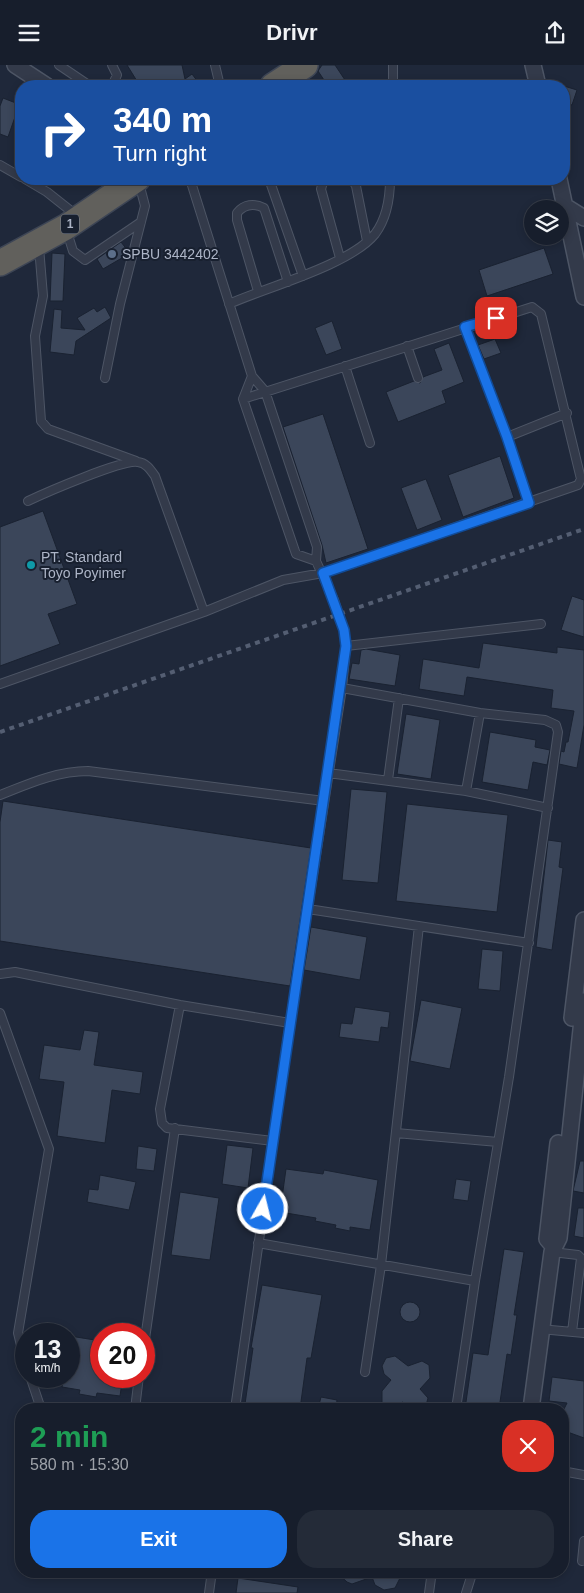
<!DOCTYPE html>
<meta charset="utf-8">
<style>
body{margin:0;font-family:Helvetica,sans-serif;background:#242b38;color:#f1f3f6;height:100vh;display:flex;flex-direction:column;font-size:19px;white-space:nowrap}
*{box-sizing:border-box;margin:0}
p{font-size:16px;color:#9ea2a9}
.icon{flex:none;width:28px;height:28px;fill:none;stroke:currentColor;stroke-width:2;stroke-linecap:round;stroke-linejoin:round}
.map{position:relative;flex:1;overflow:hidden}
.panel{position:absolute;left:15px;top:1338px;width:554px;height:175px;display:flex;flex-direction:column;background:#171e2c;border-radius:20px;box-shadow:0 2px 8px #0003,0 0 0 1px #363c48}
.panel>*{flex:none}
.hud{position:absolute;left:15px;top:15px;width:555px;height:105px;border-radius:20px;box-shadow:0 2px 8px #0003,0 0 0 1px #363c48;background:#1a4fa0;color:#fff;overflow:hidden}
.fabs{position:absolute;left:524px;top:135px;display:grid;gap:10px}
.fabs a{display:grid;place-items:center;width:45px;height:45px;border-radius:50%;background:#171e2c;box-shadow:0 2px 8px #0003,0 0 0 1px #363c48;font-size:25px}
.speed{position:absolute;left:15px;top:1258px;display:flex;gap:10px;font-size:25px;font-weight:700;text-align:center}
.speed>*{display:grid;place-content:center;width:65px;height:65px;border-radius:50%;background:#171e2c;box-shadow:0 2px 8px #0003,0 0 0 1px #363c48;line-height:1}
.speed small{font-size:12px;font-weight:400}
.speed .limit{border:8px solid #d22;background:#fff;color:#111}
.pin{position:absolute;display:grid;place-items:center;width:42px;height:42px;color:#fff;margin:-21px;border-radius:10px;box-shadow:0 2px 8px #0006}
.me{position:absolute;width:55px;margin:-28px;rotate:8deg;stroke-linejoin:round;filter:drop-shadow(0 0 4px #0008)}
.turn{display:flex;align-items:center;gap:18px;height:105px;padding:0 15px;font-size:22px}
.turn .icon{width:65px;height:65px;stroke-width:2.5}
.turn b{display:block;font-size:35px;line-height:42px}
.round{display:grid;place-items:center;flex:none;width:52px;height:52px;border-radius:20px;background:#242b38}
.overview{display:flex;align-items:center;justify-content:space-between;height:85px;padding:0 15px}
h1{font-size:30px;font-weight:700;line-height:38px;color:#1e9e55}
.action{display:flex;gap:10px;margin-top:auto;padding:10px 15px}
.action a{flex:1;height:58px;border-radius:20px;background:#1a73e8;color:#fff;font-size:20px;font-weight:700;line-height:58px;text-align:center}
.action a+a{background:#242b38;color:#f1f3f6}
header{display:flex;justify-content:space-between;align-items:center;height:65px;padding:0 15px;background:#171e2c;font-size:22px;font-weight:700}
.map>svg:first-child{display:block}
.building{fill:#3b465a;stroke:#1a2231}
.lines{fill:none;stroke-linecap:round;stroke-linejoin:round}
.service-casing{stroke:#4d5565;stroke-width:10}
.minor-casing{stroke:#4d5565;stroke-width:18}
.trunk-casing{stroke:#3d4555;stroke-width:28}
.service{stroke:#333a4a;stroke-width:8}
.minor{stroke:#333a4a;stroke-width:15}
.trunk{stroke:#61605c;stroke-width:25}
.rail{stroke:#545e72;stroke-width:4;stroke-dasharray:5 5;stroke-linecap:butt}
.service-bridge-casing{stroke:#4d5565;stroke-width:10;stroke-linecap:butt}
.service-bridge{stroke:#333a4a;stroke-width:8}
.route-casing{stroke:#114b97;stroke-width:12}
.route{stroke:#1a73e8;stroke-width:9}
.service-dot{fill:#5c6f8a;stroke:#18202f;stroke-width:2}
.culture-dot{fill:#0f9aa8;stroke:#18202f;stroke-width:2}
.labels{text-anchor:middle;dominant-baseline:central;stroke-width:4;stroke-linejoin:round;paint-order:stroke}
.shield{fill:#18202f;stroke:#808899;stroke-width:1}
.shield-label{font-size:12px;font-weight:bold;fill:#adb5c7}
.poi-label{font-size:14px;fill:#adb5c7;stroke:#18202f;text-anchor:start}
</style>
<header><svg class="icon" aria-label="menu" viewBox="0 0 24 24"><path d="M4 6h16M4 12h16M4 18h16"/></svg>Drivr<svg class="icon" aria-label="share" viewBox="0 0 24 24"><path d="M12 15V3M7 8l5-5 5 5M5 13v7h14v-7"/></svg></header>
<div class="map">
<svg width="584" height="1528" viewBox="0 0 584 1528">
<rect width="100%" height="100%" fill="#1f283a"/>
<path class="building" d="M127,0H182L185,14L192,9L201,21H140Z
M322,0H335L349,21H328L318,6Z
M564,21L577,25L572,40L564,38Z
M3,33L21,40V56L15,52L8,72L0,69V41Z
M121,177L128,186L127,190L103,204L97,194Z
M544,183L553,209L487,231L479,205Z
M52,188L65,189L63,236H50Z
M105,242L111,253L76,276L74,290L50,287L54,244L62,245L61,263L85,265L77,253L94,243L97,247Z
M332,256L342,284L326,290L315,263Z
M495,274L501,288L484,294L478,280Z
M449,278L464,317L442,326L446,338L398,357L386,327L414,316L420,318L423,312L442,305L434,284Z
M323,349L368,484L326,498L322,480L283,362Z
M500,391L514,433L463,452L448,410Z
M426,414L442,455L417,465L401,423Z
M43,446L77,539L48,549L60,579L0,601V462Z
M572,531L584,535V572L561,565Z
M483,578L557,588V582L584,585V660L577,703L559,699L561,686L564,687L566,677H568L574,646L551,643L553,625L467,612L464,631L419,624L423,594L479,603Z
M366,584L400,590L395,621L349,614L352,598L359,599L361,585Z
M406,649L440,655L431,714L397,709Z
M490,667L536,675L535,682L550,685L547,700L533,697L528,725L482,717Z
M351,724L387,727L378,818L342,815Z
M3,736L311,783L290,921L0,876V757Z
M407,739L508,750L497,847L396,836Z
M548,775L562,777L559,802L563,803L552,885L536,882Z
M311,862L367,872L360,915L304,905Z
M482,884L503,886L500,926L478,924Z
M421,935L462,943L450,1004L410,996Z
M355,942L390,947L388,963L381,962L379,977L339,972L341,958L352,959Z
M84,965L99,967L94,1000L143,1007L140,1029L112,1025L105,1078L57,1071L64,1017L39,1014L44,980L80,985Z
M227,1080L253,1083L248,1123L222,1119Z
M138,1081L157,1084L154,1106L136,1104Z
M580,1096H584V1128L573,1126Z
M286,1104L323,1109L324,1105L378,1115L370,1165L350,1162V1166L335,1163L336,1160L315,1156L316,1153L280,1147Z
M100,1110L136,1117L129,1145L87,1137L89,1124L98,1125Z
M456,1114L471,1116L468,1136L453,1134Z
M180,1127L219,1133L210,1195L171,1190Z
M578,1143H584V1173L574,1171Z
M504,1184L524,1187L514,1250H517L511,1290L507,1289L499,1344H465L473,1288L488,1290Z
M262,1220L322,1230L311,1293H307L300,1344H273L245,1339L253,1283H251Z
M400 1247a10 10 0 1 1 20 0a10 10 0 1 1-20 0Z
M70,1271L101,1276V1311H123L120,1331L97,1328L96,1332L79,1329L80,1325L62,1322L64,1311H69Z
M395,1291L408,1301L422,1296L429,1300L430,1313L420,1324L428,1333L425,1344H410L403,1337L390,1342L382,1338V1326L391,1315L384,1309L382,1301L386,1293Z
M552,1312L584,1316V1373L562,1365V1348L567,1338L549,1336Z
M321,1332L337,1335L336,1344H318Z
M335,1506H400V1513L395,1523L384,1525L375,1520L372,1512L352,1519L347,1517Z
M238,1513L298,1522L297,1528H236Z"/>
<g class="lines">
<defs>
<path id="service" d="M59,0L90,21
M112,0L117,10L112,21
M215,0L220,21
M393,0V21
M0,100L21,112
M25,114L47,127L76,150
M190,114L252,311L265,326L317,482L316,496L334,535
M269,114L303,211
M324,114L321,124L340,193
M352,114L356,121L367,176
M67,167L73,186L85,195L141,157
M39,182L43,231L35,271L41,356L48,364L136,396
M258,226L237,155V148C244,139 254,138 264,143L288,217
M229,239C267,222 350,200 375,169C387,153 390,133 390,114
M465,262L507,372L529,438
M407,281L418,313
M345,301L370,378
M252,311L243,334L296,489L316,496
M105,313L120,239L145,141L139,118
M507,372L567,348
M28,436C45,428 123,394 138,397C146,398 150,404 155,411L204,547
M346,581L541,559
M0,619L204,547L283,515L323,508L578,420L581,414L541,249L532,242L243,334
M328,708L466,726L548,743
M388,715L399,633
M466,726L480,648
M0,730C28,719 57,706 88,706L324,736
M308,844L529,878
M0,909L15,907L180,940L290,958
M180,940L160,1044L162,1058L167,1063L273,1076
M0,948L49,1084L18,1268L26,1301
M396,1068L498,1077
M258,1178L475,1216L509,1012L558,667L556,660L545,655L480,648L342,623
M552,1187L578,1190L581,1193L572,1267
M540,1264L584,1268
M144,1281L175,1063
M365,1307L381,1200L419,861
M30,1311L41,1344
M135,1344L139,1311
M235,1344L290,958L342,623L346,581L344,565
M456,1344L475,1216
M562,1406L584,1410
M582,1496L584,1476
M209,1528L212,1506
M429,1528L432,1506
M466,1528L472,1509L477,1506"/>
<path id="minor" d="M15,0L47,21
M533,0L538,21
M559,114L584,232
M565,141L584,153
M572,953L584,855
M553,1181L547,1174L558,1078
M531,1344L552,1187L559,1173L584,936"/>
<path id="trunk" d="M273,21L305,0
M0,198L66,162L137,114"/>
</defs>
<use href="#service" class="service-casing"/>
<use href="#minor" class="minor-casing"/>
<use href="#trunk" class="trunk-casing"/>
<use href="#service" class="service"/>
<use href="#minor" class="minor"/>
<use href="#trunk" class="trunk"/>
<path class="rail" d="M0,667L584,464"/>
<defs>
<path id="service-bridge" d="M334,535L344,565"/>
</defs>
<use href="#service-bridge" class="service-bridge-casing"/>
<use href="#service-bridge" class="service-bridge"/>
</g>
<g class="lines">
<defs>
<path id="route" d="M263,1144L346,581L344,565L323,508L529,438L507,372L465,262L496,253"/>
</defs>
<use href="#route" class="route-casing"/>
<use href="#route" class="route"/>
</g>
<circle class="service-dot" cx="112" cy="189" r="5"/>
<circle class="culture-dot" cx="31" cy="500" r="5"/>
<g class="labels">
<rect class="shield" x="61" y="149.5" width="18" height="19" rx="4"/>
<g class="shield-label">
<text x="70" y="159">1</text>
</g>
<g class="poi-label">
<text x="122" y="189">SPBU 3442402</text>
<text x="41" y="492">PT. Standard<tspan x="41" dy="16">Toyo Poyimer</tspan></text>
</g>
</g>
</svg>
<div class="fabs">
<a><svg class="icon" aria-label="layers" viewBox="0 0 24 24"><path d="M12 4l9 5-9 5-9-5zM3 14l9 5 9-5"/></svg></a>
</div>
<div class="speed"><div>13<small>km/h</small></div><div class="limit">20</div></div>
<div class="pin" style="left:496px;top:253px;background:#d93025"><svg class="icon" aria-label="arrive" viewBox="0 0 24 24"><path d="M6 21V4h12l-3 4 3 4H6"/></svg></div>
<svg class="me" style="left:263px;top:1144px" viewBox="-20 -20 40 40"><circle r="17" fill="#1a73e8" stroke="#fff" stroke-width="3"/><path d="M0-11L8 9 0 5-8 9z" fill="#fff"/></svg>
<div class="hud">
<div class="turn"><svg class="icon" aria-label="right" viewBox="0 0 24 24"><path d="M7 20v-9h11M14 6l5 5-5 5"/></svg><div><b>340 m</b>Turn right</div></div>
</div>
<section class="panel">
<div class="overview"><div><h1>2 min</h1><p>580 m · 15:30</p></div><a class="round" style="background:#d93025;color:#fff"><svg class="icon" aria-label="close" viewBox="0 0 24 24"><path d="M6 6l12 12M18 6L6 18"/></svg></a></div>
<div class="action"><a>Exit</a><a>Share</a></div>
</section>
</div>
